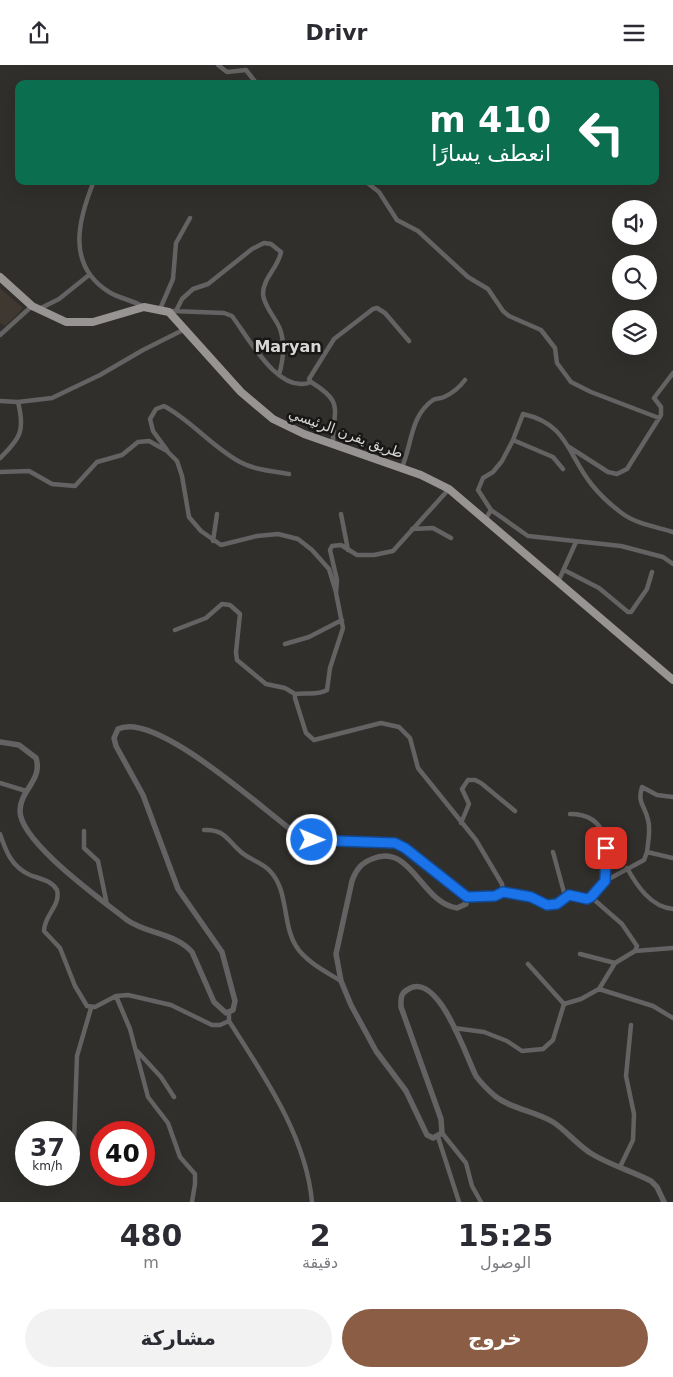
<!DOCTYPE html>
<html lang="ar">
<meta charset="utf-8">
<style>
body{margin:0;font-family:"DejaVu Sans",Vazirmatn,sans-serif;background:#f2f2f3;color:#2b2b33;direction:rtl;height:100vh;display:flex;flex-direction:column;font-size:19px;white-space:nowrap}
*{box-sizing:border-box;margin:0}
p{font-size:16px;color:#7c7c81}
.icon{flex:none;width:28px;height:28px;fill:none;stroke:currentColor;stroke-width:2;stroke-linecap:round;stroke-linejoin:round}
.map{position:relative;height:1137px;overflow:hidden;direction:ltr}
.drawer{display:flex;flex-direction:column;background:#fff;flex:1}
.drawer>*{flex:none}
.hud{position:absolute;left:15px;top:15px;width:644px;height:105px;border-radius:10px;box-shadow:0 5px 20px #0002;direction:rtl;background:#0b6e4f;color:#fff;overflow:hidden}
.fabs{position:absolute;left:612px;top:135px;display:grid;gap:10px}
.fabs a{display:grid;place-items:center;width:45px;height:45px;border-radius:50%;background:#fff;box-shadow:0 5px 20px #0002;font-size:25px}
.speed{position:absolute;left:15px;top:1056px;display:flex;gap:10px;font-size:25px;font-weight:700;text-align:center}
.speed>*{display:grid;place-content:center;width:65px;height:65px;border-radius:50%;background:#fff;box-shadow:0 5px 20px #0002;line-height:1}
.speed small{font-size:12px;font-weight:400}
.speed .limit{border:8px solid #d22;background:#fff;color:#111}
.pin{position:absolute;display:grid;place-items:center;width:42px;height:42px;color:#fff;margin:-21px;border-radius:10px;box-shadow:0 2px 8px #0006}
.me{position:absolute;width:55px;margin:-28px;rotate:91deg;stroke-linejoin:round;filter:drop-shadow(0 0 4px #0008)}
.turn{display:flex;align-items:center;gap:18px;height:105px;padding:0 25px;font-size:22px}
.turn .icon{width:65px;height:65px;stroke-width:2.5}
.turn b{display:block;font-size:35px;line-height:42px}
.eta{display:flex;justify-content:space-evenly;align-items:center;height:85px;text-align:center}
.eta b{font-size:30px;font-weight:800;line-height:35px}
.cta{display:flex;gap:10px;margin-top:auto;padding:10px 25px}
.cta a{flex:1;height:58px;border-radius:30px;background:#8a5d44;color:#fff;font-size:20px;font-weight:800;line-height:58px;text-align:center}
.cta a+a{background:#f2f2f3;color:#2b2b33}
header{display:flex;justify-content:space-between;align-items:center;height:65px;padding:0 25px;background:#fff;font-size:22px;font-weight:800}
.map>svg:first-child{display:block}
.built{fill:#3f3831}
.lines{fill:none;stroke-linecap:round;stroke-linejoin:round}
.minor{stroke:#646262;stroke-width:4.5}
.tertiary{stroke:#646262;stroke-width:5.5}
.primary{stroke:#989493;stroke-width:8}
.route-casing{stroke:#114b97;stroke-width:12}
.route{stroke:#1a73e8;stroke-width:9}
.labels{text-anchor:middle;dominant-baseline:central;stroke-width:5;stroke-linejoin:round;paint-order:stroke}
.street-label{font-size:14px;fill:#d7d6d4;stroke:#181716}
.quarter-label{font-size:16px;font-weight:bold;fill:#d7d6d4;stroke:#181716}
</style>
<header><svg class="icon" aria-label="menu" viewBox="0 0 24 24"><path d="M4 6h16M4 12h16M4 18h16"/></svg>Drivr<svg class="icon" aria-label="share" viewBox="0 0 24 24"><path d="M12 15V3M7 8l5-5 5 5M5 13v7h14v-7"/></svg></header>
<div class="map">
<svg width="673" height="1137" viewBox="0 0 673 1137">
<rect width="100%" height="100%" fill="#312f2c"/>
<path class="built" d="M0,223L23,243L5,261L0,258Z"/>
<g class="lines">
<path class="minor" d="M218,0L227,7L246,5L257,19
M94,116C78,155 66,200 109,227C120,234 133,235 144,242
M365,116L379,127L397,155L418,166L468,212L488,224L503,246L509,251L541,265L555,283L557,298L571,317L591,327L659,353
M39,244L59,234L89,210
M160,244L173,214L176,178L190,153
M173,246L224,248L232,251C248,272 279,331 311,317C345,338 333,343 333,378
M176,246L182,234L193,224L208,219L252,184L264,178L271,179L281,187C278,203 263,213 263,229C264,242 276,253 280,264C285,278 283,296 279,310
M0,270L32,241
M311,317L309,314L334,274L373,244L377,243L385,248L409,276
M0,336L18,337L52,333L100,310L143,285L185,264
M513,375L553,392L563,404
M569,382L608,407L617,409L627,404L661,350V342L654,333L673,308
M167,385L153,366L150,354L156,344L164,341C192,356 212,382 240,397C255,405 272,406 289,409
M0,393C21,373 25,365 18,337
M402,402C412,380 410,351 433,335C436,333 440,334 444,332C453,328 459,323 465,315
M0,407L29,406L52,419L75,421L97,397L122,390L138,377L149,376L167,386L177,396L182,411L189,452L201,466L221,480L257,471L278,469L298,474L312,485L329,504L336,527
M449,424L393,486L374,490H357L341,480L332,481L330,485L337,515L336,528L343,563L330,603L327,625C316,631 307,627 295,629V633L306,668L314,675L381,658L399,662L410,673L418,703L476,775L502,819L503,827L495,831L467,832
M491,445L478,425L483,413L493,407L502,396L513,375L523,349C568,359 567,389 592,420C601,431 612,441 623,449C637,459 657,462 673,467
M341,449L348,485
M485,455L491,445L528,471L621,481L663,492L673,499
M412,464L433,463L451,473
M213,476L217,449
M564,505L599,523L628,547H631L647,524L652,507
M558,517L576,477
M175,565L206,553L222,539L230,540L240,549L236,587L237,595L266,619L285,623L295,629
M285,579L309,572L342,555
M0,718L26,726
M570,749C610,749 609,785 605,816
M461,758L469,739L462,724L468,715H475L481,718L515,746
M204,765C225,764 227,775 241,787C250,795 262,797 270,806C289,826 282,859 296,881C305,896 326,907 341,916
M84,766V783L98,796L107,840
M0,769C6,787 12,802 30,810C40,814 51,815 57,825C61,841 44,850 44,866L60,883L75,921L87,941L95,942L116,931L128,930L171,940L212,960H220L229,956
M553,787L565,831
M647,787C648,777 651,765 648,755C645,740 637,739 642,722L657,730L673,732
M627,803C637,821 651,842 673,844
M503,827L531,832L547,840L557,839L569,830L587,834L591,832L605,816L644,795L647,787L673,793
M635,886L673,883
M580,889L615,898
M528,899L564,939
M599,924L653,941L673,953
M116,931L130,964L148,1032L168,1058L180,1092L195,1109V1119L192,1137
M564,939L581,934L599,924L615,898L635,886L637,881L622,859L591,832
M229,948V956C264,1011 306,1071 312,1137
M454,963L484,967L507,976L522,986L543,984L553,975L564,939
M137,986L161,1012L174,1032
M442,1068L466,1098L472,1121L481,1137
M438,1072L459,1137
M74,1076L77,991L91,943
M620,1102L633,1075L634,1049L626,1011L631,960"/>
<path class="tertiary" d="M0,677L19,680L36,693C43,715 20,725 20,746C20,777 102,835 127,855C147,869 175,868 192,887L214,937L226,948L233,945L235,936L222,887L178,824L143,730L116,681L114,673L118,664C157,645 267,749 301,772L312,775L395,778L405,783L463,828L467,832L466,839L457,843C421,838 411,777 372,794C361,798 356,805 352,816L336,889L341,916L351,940L376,986L406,1026L427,1070L433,1073L442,1068L441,1054L401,942C401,935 400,929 407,925C438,903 466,992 476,1011C481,1018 488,1025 495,1031C511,1044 535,1046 553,1057C567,1066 577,1080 592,1089C610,1100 632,1106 651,1116L657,1122L664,1137"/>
<path class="primary" d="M0,212L32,241L66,257H93L144,242L169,247L241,327L273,354L304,369L421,410L449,424L673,615"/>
</g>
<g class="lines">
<defs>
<path id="route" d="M312,775L395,778L405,783L467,832L495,831L503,827L531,832L547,840L557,839L569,830L587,834L591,832L605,816L606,783"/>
</defs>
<use href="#route" class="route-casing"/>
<use href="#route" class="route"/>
</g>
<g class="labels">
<g class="street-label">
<text transform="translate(346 368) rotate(20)">طريق يفرن الرئيسي</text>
</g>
<g class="quarter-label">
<text x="288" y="281">Maryan</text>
</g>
</g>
</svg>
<div class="fabs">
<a><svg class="icon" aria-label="sound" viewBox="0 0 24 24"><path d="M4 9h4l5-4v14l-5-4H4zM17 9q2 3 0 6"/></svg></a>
<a><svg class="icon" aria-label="search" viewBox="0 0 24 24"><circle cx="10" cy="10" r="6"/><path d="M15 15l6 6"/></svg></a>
<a><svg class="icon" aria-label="layers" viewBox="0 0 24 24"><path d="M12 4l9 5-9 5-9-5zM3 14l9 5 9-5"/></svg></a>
</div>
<div class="speed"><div>37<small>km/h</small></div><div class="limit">40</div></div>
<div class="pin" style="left:606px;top:783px;background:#d93025"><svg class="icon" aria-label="arrive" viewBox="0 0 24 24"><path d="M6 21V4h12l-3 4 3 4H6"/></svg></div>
<svg class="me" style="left:312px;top:775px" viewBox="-20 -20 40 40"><circle r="17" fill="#1a73e8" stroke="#fff" stroke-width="3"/><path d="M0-11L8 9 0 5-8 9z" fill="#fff"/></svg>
<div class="hud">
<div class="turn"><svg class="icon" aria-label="left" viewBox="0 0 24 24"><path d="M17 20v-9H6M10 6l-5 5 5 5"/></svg><div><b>410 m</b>انعطف يسارًا</div></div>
</div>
</div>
<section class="drawer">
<div class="eta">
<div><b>15:25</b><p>الوصول</p></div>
<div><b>2</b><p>دقيقة</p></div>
<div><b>480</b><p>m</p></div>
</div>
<div class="cta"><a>خروج</a><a>مشاركة</a></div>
</section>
